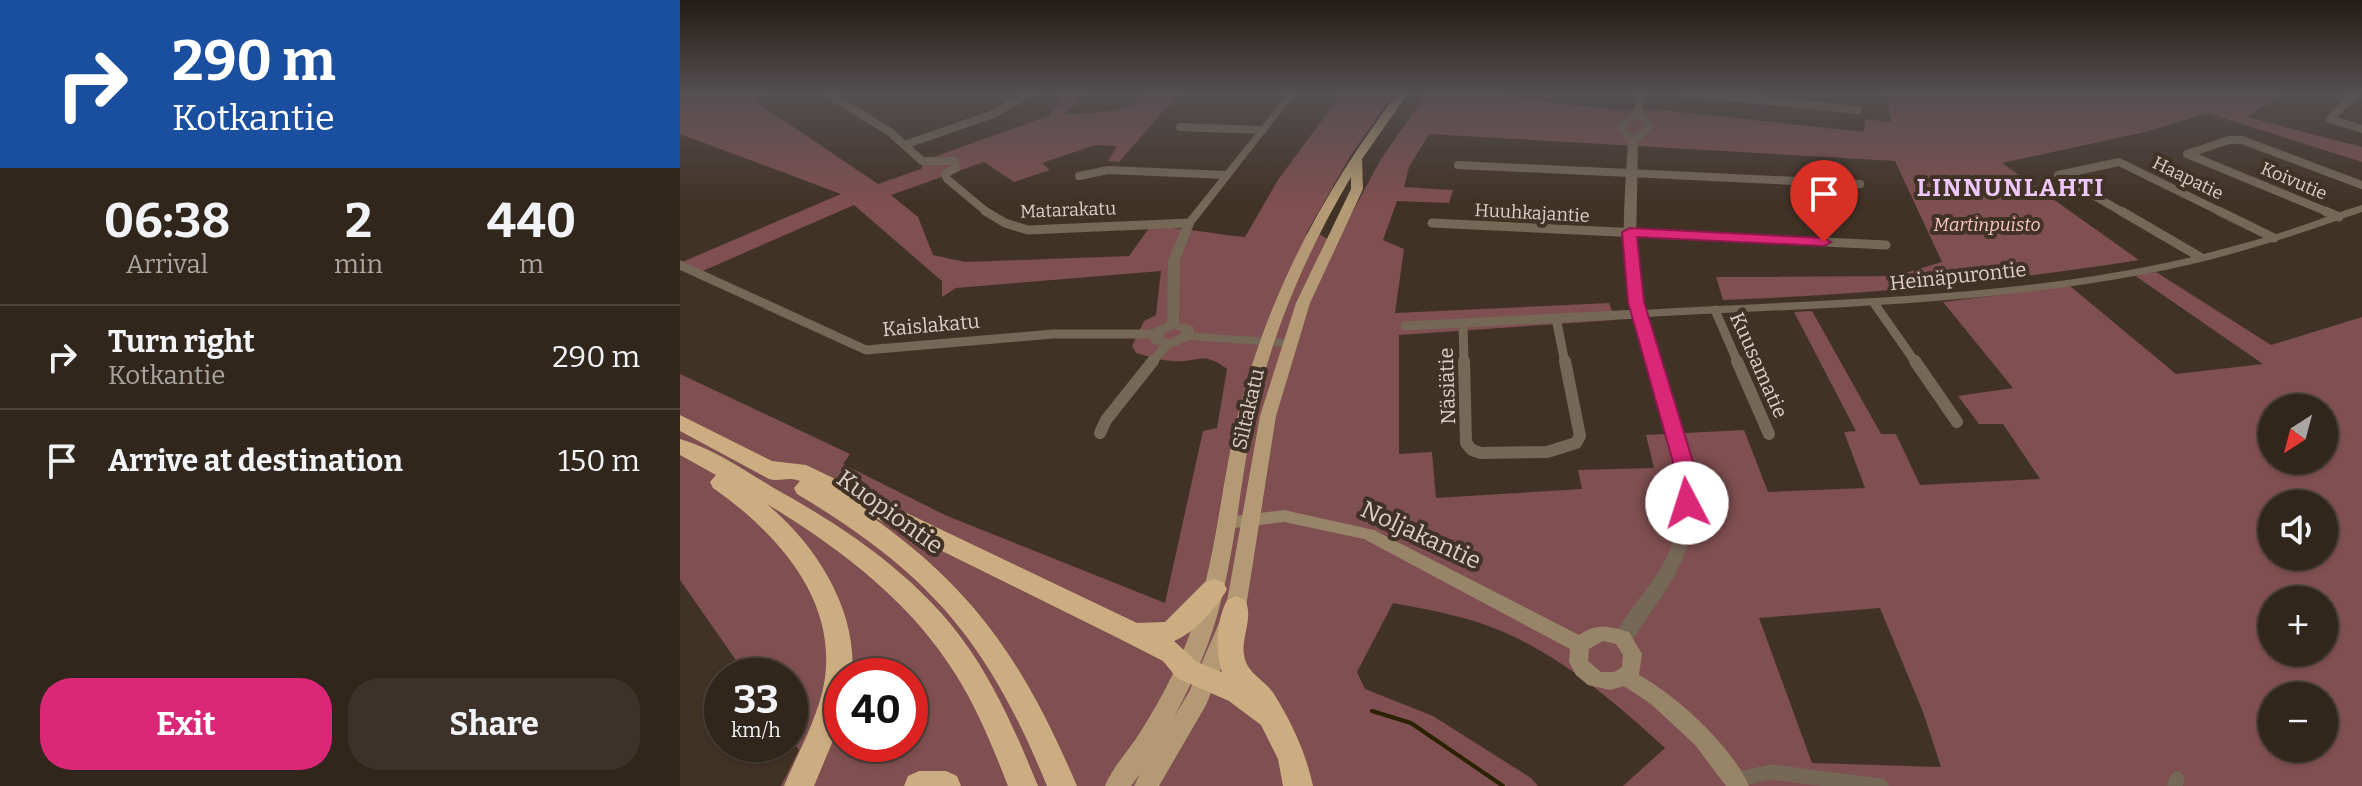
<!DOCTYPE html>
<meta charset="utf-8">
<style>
body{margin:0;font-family:Bitter,serif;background:#3d3229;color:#f1f3f6;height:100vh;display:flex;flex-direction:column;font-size:30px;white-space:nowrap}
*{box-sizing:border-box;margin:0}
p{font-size:26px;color:#a8a5a3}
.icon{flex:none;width:44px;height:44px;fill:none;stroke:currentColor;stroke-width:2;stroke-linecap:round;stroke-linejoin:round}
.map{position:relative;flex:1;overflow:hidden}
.side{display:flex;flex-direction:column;background:#31261c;width:680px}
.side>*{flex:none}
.top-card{background:#1a4fa0;color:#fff;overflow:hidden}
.needle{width:52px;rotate:216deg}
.tools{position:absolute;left:1578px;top:394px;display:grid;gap:16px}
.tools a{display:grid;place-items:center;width:80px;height:80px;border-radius:50%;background:#31261c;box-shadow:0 2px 6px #0004,0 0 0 2px #4c433b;font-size:40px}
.speed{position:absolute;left:24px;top:658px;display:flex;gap:16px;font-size:40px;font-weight:700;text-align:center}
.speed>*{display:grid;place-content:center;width:104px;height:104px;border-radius:50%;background:#31261c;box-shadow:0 2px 6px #0004,0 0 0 2px #4c433b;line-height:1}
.speed small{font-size:20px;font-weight:400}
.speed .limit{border:12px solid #d22;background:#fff;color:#111}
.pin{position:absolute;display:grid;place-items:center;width:68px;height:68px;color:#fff;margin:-82px -34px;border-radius:50% 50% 50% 0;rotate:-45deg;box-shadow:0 0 8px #0007}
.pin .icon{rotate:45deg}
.me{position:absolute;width:88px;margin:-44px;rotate:355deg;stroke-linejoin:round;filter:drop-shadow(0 0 6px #0008)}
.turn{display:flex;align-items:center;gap:28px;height:168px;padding:0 40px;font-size:36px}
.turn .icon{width:104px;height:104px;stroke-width:2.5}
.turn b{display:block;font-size:56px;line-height:68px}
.eta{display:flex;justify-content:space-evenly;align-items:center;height:136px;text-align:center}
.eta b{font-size:48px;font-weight:700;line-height:56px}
.button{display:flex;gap:16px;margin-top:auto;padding:16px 40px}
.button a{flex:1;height:92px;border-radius:32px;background:#db2777;color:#fff;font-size:32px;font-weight:700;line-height:92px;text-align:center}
.button a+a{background:#3d3229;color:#f1f3f6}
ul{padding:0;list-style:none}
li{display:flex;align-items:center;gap:24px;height:104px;padding:0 40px;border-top:2px solid #4c433b}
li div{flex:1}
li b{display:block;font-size:30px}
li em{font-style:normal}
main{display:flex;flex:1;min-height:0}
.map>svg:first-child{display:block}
.green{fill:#7f4f51;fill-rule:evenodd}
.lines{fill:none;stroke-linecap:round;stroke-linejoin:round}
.stream{stroke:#2a2200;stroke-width:4}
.minor-far3{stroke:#756857;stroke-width:8}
.minor-far2{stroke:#756857;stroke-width:9}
.minor-far1{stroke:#756857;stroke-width:12}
.minor{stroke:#756857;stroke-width:15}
.tertiary{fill:#756857;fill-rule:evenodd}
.secondary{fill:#988468;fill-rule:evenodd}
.primary{fill:#b39a75;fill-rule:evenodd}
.motorway{fill:#ccad81;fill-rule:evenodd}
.route{fill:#db2777;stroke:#8e194d;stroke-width:2}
.labels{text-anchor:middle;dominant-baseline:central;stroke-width:8;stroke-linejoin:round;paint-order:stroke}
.far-street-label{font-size:18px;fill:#dbd0c9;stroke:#413226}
.far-park-label{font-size:18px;font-style:italic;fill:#f9c5c6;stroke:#413226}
.street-label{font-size:20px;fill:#dbd0c9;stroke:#413226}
.far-district-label{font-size:24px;font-weight:bold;letter-spacing:2px;fill:#eec8fb;stroke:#413226}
.near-street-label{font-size:24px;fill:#dbd0c9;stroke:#413226}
</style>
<main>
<section class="side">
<div class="top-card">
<div class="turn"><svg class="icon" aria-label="right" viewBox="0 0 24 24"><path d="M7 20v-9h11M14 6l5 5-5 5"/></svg><div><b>290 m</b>Kotkantie</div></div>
</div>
<div class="eta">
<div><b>06:38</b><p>Arrival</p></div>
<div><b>2</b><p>min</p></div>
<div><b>440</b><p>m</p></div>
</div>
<ul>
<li><svg class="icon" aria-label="right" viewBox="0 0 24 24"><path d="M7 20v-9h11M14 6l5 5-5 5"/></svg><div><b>Turn right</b><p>Kotkantie</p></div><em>290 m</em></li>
<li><svg class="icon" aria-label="arrive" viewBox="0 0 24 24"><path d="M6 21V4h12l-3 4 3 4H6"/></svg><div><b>Arrive at destination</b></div><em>150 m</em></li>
</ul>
<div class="button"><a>Exit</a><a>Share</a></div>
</section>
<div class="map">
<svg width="1682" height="786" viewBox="0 0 1682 786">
<rect width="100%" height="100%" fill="#413226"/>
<path class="green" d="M0,93H87L72,99L198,184L241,169L245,160L368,116L387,95L350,93H456L403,94L385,114C414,112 448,115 469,93H499L439,162L428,161L437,146L415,145L362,163L370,170L334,182L304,162L211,195L238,217L253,255L285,262L449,256L469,228C501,226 532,234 565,237L598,180L662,93H714L671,155L626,234L638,233L655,244L701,159L747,93H801L937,110L973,109L1184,132L1185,119L1211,122L1206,93H1601L1567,117L1682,147V162L1527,113L1465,132L1322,163L1459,260C1321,282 1183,295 1043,300L1036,277L1215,276L1262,262L1215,161L749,134L729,167L724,187L773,190L769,203L717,201L703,240L724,249L715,313L929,303L935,320L719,335V454L752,452L756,498L902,489L898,470L974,468L966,435L1064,430L1088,492L1185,488L1164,432L1176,431L1114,312L1132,311L1201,434H1216L1240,485L1360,479L1323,424H1299L1278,396L1333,388L1263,302L1390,286L1496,374L1583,364L1454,275L1476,272L1591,345L1682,317V786H943L985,748C937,704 886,660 826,633C790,617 751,610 713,603L677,672L685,689L753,716L851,778L858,786H101L119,750L110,737V676H67L0,580V374L170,454L163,464L267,516L485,603L523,431L537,428L547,369C522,350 519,363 494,361C482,361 468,356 456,353L452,346L464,321L476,315L481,271L276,288L262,297V281L174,205L18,273L0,263L161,194L0,134ZM1592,408H1644V460H1592ZM1592,504H1644V556H1592ZM1592,600H1644V652H1592ZM1200,608L1243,712L1261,767L1132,763L1079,618ZM162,676H230V744H162ZM1592,696H1644V748H1592Z"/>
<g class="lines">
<path class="stream" d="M692,711L731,723L823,786"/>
<path class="minor-far3" d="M155,93L153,97L210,132L242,161H275L276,168L265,174L267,179L308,213
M1009,93L1178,110
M1676,93L1650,119L1682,129
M500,127L583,130
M224,145L311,115L349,93
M778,165L1180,184
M399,176L428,170L547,175
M1444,213L1378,175L1439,162L1543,213
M1650,213L1507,154L1549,140H1562L1682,185"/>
<path class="minor-far2" d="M305,211L325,223L348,230L509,223
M1441,211L1520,257
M1539,211L1594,238
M1645,211L1659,217
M752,223L1206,245
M0,265L186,350L373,334H476
M1194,303L1236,363
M1035,310L1058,363
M876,318L885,363
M783,323L784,363
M725,326L958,314
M472,363L487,344"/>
<path class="minor-far1" d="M784,361L786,443L792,450L801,453L867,452L896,443L900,436L885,361
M1057,361L1089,434
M1235,361L1277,422
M420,433L426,420L473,361"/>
<path class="minor" d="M1054,780L1091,772L1201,786
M1495,786L1497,779"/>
<path class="tertiary" d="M608,93H616L514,224L500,260L499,323L513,326L514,333L609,339L616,343L609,347L509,340L493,347L473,344L470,338L474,328L487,323L488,260L504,223ZM494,329L501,331V334L491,339L483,338L484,333Z
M958,93H966L962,111L975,127L958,142L956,244L963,310C1144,299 1330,299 1508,258C1535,251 1563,244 1590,236C1621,227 1651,214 1682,205V212C1625,232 1568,251 1508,265C1331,305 1146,307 965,317C985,390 1033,467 1008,544C1000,570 985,593 969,615C961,626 952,649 935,644L933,638C951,602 985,576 995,534C1013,454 965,381 950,305C939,252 945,195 948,141L936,128L954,110ZM958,117L965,127L953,136L946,128Z"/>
<path class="secondary" d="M604,510L694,530L899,635C916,623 929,626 949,632L962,654L959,675C997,696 1051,745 1069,786H1046L1015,745L971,704L944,686L930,690L908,685L896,675L889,662L890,649L684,539L604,522L546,529L540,527L538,523L540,519L546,517ZM923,641L936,644L943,655L942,667L934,672H921L908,661L909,649Z"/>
<path class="primary" d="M718,93H728L682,159L683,189L630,303L596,416L566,607L526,705L479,786H454L460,774L451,786H425C433,766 450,749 461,731C483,696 501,661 514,622C537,555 541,483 558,415C587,296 645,188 718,93ZM671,177V189L616,303L580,416L546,607L509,692L494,717C511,685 527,652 537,616C555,552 560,484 573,419C591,334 627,251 671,177Z"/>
<path class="motorway" d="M0,415L92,461L126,465L457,623L485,622L525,582L534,579L543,582L547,589C537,608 514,633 494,641L517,662L542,672C535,651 536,621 547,600L556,596L565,600C574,617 561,637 564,655C566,673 585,680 594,694C612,723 626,753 633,786H603L598,759L581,725L549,701L497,678L483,661L438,638L189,515C297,590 346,667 397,786H367C308,642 251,574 117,494L114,488L120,481C108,476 101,482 89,479L0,431Z
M0,439C32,448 64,470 92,487C170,530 248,583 296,659C322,700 340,742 358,786H328C313,748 298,710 276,675C231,602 160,548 87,504C136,545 178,610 172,676H162V719L134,786H104C118,752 137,720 144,684C159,600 96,532 33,488L30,482L36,475L0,455Z
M239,771H266L277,776L281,786H224L228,776Z"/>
</g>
<linearGradient id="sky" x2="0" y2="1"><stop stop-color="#241c15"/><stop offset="0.46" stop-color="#544f52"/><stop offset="1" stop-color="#544f52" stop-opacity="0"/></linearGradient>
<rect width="1682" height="203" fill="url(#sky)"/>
<path class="route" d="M950,228L1144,238L1151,242L1144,246L957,237L964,302L1013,462L1017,503L1014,508H1000L997,503L993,462L948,302L942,232Z"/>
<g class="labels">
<g class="far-street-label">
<text transform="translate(1508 178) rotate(26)">Haapatie</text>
<text transform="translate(1614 181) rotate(23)">Koivutie</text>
<text transform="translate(388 210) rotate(-2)">Matarakatu</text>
<text transform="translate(852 213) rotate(3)">Huuhkajantie</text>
</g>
<g class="far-park-label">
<text x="1307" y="225">Martinpuisto</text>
</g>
<g class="street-label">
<text transform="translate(1278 276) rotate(-6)">Heinäpurontie</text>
<text transform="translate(251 325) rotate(-5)">Kaislakatu</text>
<text transform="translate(1079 365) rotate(66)">Kuusamatie</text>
<text transform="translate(767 386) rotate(-92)">Näsiätie</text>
<text transform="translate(568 409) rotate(-77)">Siltakatu</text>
</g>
<g class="far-district-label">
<text x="1331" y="188">LINNUNLAHTI</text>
</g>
<g class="near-street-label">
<text transform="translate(210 512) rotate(36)">Kuopiontie</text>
<text transform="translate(741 535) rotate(25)">Noljakantie</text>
</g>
</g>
</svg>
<div class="tools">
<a><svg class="needle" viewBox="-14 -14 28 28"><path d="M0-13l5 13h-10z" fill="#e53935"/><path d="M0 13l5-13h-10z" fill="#a8a5a3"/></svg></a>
<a><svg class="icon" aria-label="sound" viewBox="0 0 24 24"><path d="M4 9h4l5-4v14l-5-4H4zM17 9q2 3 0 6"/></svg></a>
<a>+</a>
<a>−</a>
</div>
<div class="speed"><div>33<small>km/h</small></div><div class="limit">40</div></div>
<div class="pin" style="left:1144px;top:242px;background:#d93025"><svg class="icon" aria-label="arrive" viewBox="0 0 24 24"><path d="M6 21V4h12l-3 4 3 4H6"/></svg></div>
<svg class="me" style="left:1007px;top:503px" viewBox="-20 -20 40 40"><circle r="19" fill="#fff"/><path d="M0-13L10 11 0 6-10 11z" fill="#db2777"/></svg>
</div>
</main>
